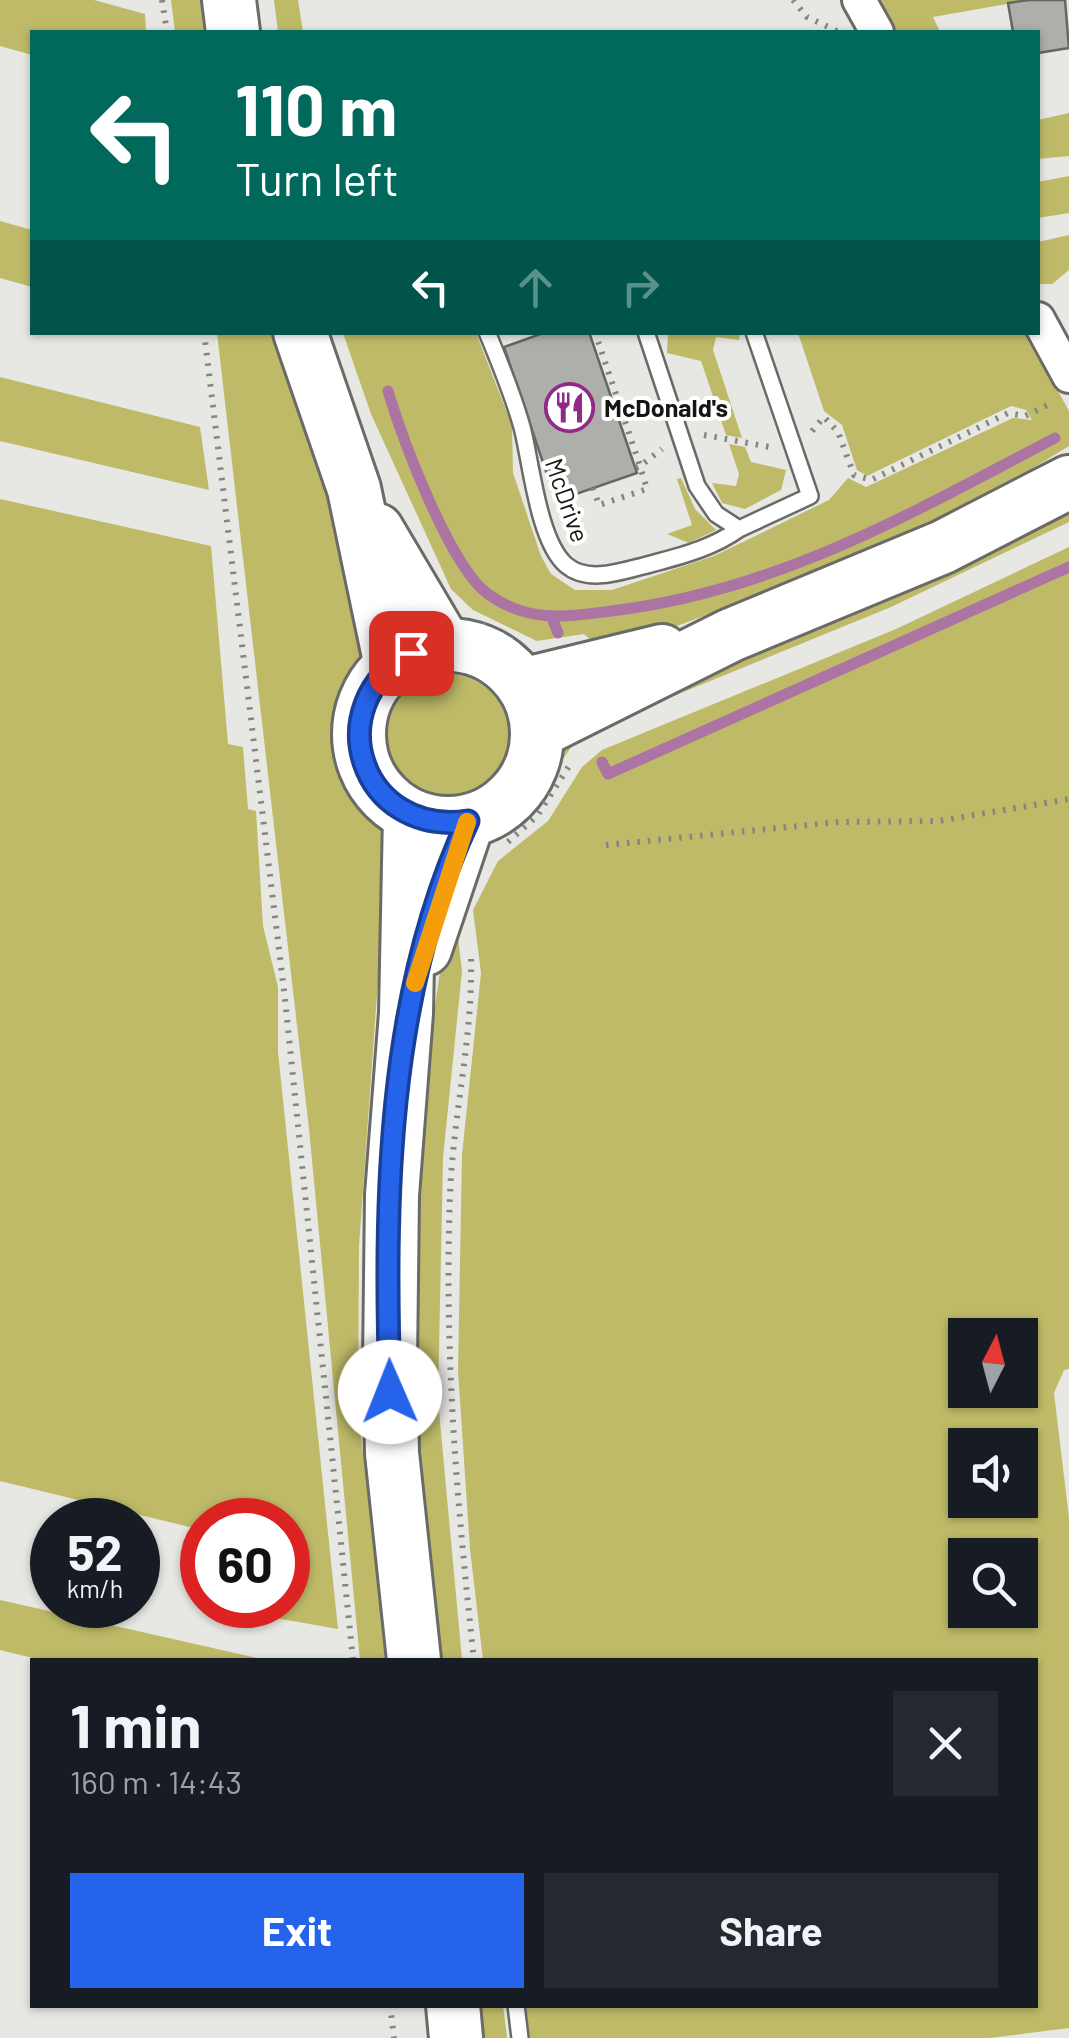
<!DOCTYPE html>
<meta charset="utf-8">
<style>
body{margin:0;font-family:Barlow,sans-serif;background:#242831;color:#f1f3f6;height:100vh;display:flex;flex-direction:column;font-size:38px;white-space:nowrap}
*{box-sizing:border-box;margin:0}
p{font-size:32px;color:#9ea1a6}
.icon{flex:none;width:55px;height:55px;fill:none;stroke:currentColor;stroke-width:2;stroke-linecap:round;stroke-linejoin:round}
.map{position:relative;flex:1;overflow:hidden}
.sheet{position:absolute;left:30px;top:1658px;width:1008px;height:350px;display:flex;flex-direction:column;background:#171b24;border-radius:0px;box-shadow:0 2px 8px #0004}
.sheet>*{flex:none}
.top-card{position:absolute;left:30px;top:30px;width:1010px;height:305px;border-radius:0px;box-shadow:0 2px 8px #0004;background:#00695c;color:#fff;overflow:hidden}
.needle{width:65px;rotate:6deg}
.fabs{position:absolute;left:948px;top:1318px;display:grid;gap:20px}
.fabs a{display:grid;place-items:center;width:90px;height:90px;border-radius:0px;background:#171b24;box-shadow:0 2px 8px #0004;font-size:50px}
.speed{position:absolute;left:30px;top:1498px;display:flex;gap:20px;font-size:50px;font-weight:700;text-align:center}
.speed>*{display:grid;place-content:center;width:130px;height:130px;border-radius:50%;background:#171b24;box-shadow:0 2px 8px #0004;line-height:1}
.speed small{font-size:25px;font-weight:400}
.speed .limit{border:15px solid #d22;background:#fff;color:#111}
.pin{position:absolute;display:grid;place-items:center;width:85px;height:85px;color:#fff;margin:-42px;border-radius:20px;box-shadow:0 5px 15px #0006}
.me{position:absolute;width:110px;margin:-55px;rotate:359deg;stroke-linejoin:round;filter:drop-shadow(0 0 8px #0008)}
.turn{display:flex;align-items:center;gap:35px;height:210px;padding:0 40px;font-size:45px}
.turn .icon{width:130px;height:130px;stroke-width:2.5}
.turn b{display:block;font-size:70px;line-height:85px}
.lanes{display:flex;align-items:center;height:95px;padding:0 40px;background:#0003;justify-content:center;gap:50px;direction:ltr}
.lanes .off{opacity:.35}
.round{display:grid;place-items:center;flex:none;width:105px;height:105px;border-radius:0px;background:#242831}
.head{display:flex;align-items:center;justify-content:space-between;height:170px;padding:0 40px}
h1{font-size:60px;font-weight:700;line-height:75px}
.action{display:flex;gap:20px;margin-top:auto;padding:20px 40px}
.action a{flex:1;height:115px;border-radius:0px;background:#2563eb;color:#fff;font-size:40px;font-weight:700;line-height:115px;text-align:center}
.action a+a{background:#242831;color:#f1f3f6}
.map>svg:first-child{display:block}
.green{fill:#beba68;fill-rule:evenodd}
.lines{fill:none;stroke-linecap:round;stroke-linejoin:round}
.stream{stroke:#ab74a2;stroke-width:11}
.building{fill:#aeaeaa;stroke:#656562;stroke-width:2.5}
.lane-casing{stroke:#6a6a66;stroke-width:20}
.street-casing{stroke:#6a6a66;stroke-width:38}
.primary-casing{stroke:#6a6a66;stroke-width:58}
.path{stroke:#858582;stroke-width:6;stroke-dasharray:2.5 8;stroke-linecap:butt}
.lane{stroke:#fff;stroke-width:15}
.street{stroke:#fff;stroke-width:32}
.primary{stroke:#fff;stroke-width:52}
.route-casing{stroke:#184099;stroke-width:25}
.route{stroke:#2563eb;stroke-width:18}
.slow{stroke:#f59e0b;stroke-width:18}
.labels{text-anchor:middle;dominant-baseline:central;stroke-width:8;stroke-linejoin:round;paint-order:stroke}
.poi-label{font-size:25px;font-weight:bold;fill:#151514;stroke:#fffffe;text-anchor:start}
.street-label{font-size:25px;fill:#151514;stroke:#fffffe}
</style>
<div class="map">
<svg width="1069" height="2038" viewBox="0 0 1069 2038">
<rect width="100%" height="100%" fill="#e7e7e3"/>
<path class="green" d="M0,0H94L145,14L146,32H32V55L0,46Z
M171,0H200L204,32H175Z
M274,0H298L303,32H278Z
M881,0H1029L933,17L940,32H896Z
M1069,113V156L1038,159V120Z
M1069,176V213L1038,218V182Z
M0,221L32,230V287L0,278Z
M1069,235V270L1052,284H1038V242Z
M217,333H272L368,620C370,650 362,667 349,693C325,744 360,788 389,827L359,1246L358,1415L390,1660H360L309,1129Z
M343,333H476L512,425L513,473L541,556L551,574L575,590H612L714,556L829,500L848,478L866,487L1013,418L1032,420L1026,410L1011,406L867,476L857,470L842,425L824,411L798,333H1026L1069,411V446L1002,487L852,560L669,629L592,641L584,634L537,641L473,610L451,589L371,414Z
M668,333H740L739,340L716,337L713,350L742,438L726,435L701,361L667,353Z
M0,377L200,427L209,490L0,441Z
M729,444L745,447L751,462L786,470L781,490L745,509L722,503L712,483L736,486L739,474Z
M681,478L695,509L716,530L689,543L667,534L692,525L677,479Z
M0,499L211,546L228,744L243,747L248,809L256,811L263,926L278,987V1052L338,1629L253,1614L255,1605H288V1520H202V1530L0,1481Z
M1069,511V522L891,607L625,716L719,665Z
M1069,547V1369L1064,1370L1054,1393L1069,1518V2028L990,2038H528L524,2005H1035V1660H483L470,1549L458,1371L462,1155L481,973L473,910L498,861L548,821L582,767L602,750L896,629ZM965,1335H1020V1390H965ZM965,1445H1020V1500H965ZM965,1555H1020V1610H965Z
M387 735a61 61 0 1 1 122 0a61 61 0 1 1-122 0Z
M578,737L528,811L481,847C491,827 510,821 526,805C549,780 546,754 578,737Z
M449,911L455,912L462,971L443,1158L438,1400L462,1660H438C426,1539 411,1418 410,1296C410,1167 430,1038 449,911Z
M0,1600L266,1660H41L0,1650Z
M477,2005H503L507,2038H481Z"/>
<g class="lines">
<path class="stream" d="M388,391C402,438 450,567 488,594C528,623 565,617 611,611C777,591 910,514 1055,438
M552,618L558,633
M602,762L608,774L1069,567"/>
</g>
<path class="building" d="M1029,0H1065L1069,48L1038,53V32H1013L1008,3Z
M546,332H589L637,473L556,501L504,347Z"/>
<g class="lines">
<defs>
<path id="lane" d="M487,332C500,363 513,395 522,427C531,461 538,541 566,565C588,584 622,571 647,565C680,556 711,549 739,529
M646,332L697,486L716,514L739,529L810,496L754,332
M516,2005L520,2038"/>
<path id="street" d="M859,0L877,32
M1038,319L1069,376"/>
<path id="primary" d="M229,0L233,32
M300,332L354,489L391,666
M377,530L445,645
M359 734a89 89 0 1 1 178 0a89 89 0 1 1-178 0Z
M522,685L662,651
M537,732L731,635L943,547L1069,482
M410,815L406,1013L392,1195L390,1363L392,1453L414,1660
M425,949L468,821
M453,2005L456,2038"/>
</defs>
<use href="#lane" class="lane-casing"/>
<use href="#street" class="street-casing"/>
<use href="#primary" class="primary-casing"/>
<path class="path" d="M162,0L167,32
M793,0L807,17L837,31
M204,332L285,999L353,1660
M595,332L640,466L662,449
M812,431L824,417L838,432L854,475L871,480L1008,413L1025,416L1050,404
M704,435L770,447
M593,488L599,505L647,489L640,466L635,468
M482,625L516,642
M508,842L537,816L571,763
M606,845L839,822L939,821L1069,799
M471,959C473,1037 453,1116 450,1195C444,1351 457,1505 474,1660
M390,2005L394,2038"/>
<use href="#lane" class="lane"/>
<use href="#street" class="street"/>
<use href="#primary" class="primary"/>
</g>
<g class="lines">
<defs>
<path id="route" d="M390,1392C384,1202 386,997 468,821C361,837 317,706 411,653"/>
</defs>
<use href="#route" class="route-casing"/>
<use href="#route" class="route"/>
<path class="slow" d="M415,983L467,822"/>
</g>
<defs>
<symbol id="restaurant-ring" viewBox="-11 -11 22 22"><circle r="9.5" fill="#fffffe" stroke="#94288a" stroke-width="1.5"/><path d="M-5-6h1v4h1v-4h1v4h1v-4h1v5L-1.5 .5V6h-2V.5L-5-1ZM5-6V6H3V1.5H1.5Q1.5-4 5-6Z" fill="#94288a"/></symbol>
</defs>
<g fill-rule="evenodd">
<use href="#restaurant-ring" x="542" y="380" width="55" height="55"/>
</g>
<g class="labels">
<g class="poi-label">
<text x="604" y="407">McDonald's</text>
</g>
<g class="street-label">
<text transform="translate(568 500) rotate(71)">McDrive</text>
</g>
</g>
</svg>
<div class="fabs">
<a><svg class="needle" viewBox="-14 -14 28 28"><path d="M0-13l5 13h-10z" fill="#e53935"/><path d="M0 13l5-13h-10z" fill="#9ea1a6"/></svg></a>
<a><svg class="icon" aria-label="sound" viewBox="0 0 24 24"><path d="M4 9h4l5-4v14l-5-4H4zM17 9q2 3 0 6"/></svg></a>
<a><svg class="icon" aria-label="search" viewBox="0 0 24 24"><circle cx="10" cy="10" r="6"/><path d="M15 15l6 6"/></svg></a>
</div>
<div class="speed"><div>52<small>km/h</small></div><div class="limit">60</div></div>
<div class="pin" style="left:411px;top:653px;background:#d93025"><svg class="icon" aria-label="arrive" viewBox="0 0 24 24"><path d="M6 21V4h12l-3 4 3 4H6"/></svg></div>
<svg class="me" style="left:390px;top:1392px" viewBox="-20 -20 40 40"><circle r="19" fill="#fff"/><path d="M0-13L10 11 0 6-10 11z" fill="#2563eb"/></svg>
<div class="top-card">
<div class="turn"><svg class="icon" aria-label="left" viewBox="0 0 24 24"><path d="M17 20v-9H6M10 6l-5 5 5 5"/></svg><div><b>110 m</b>Turn left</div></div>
<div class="lanes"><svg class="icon" aria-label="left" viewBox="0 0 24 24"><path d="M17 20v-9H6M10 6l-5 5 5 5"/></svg><svg class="icon off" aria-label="ahead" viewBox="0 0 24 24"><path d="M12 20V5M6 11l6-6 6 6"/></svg><svg class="icon off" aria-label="right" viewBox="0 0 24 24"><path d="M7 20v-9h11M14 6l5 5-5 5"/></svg></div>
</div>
<section class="sheet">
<div class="head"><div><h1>1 min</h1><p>160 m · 14:43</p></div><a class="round"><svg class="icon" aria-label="close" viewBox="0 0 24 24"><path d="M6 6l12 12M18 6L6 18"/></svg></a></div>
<div class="action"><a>Exit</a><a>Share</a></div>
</section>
</div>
